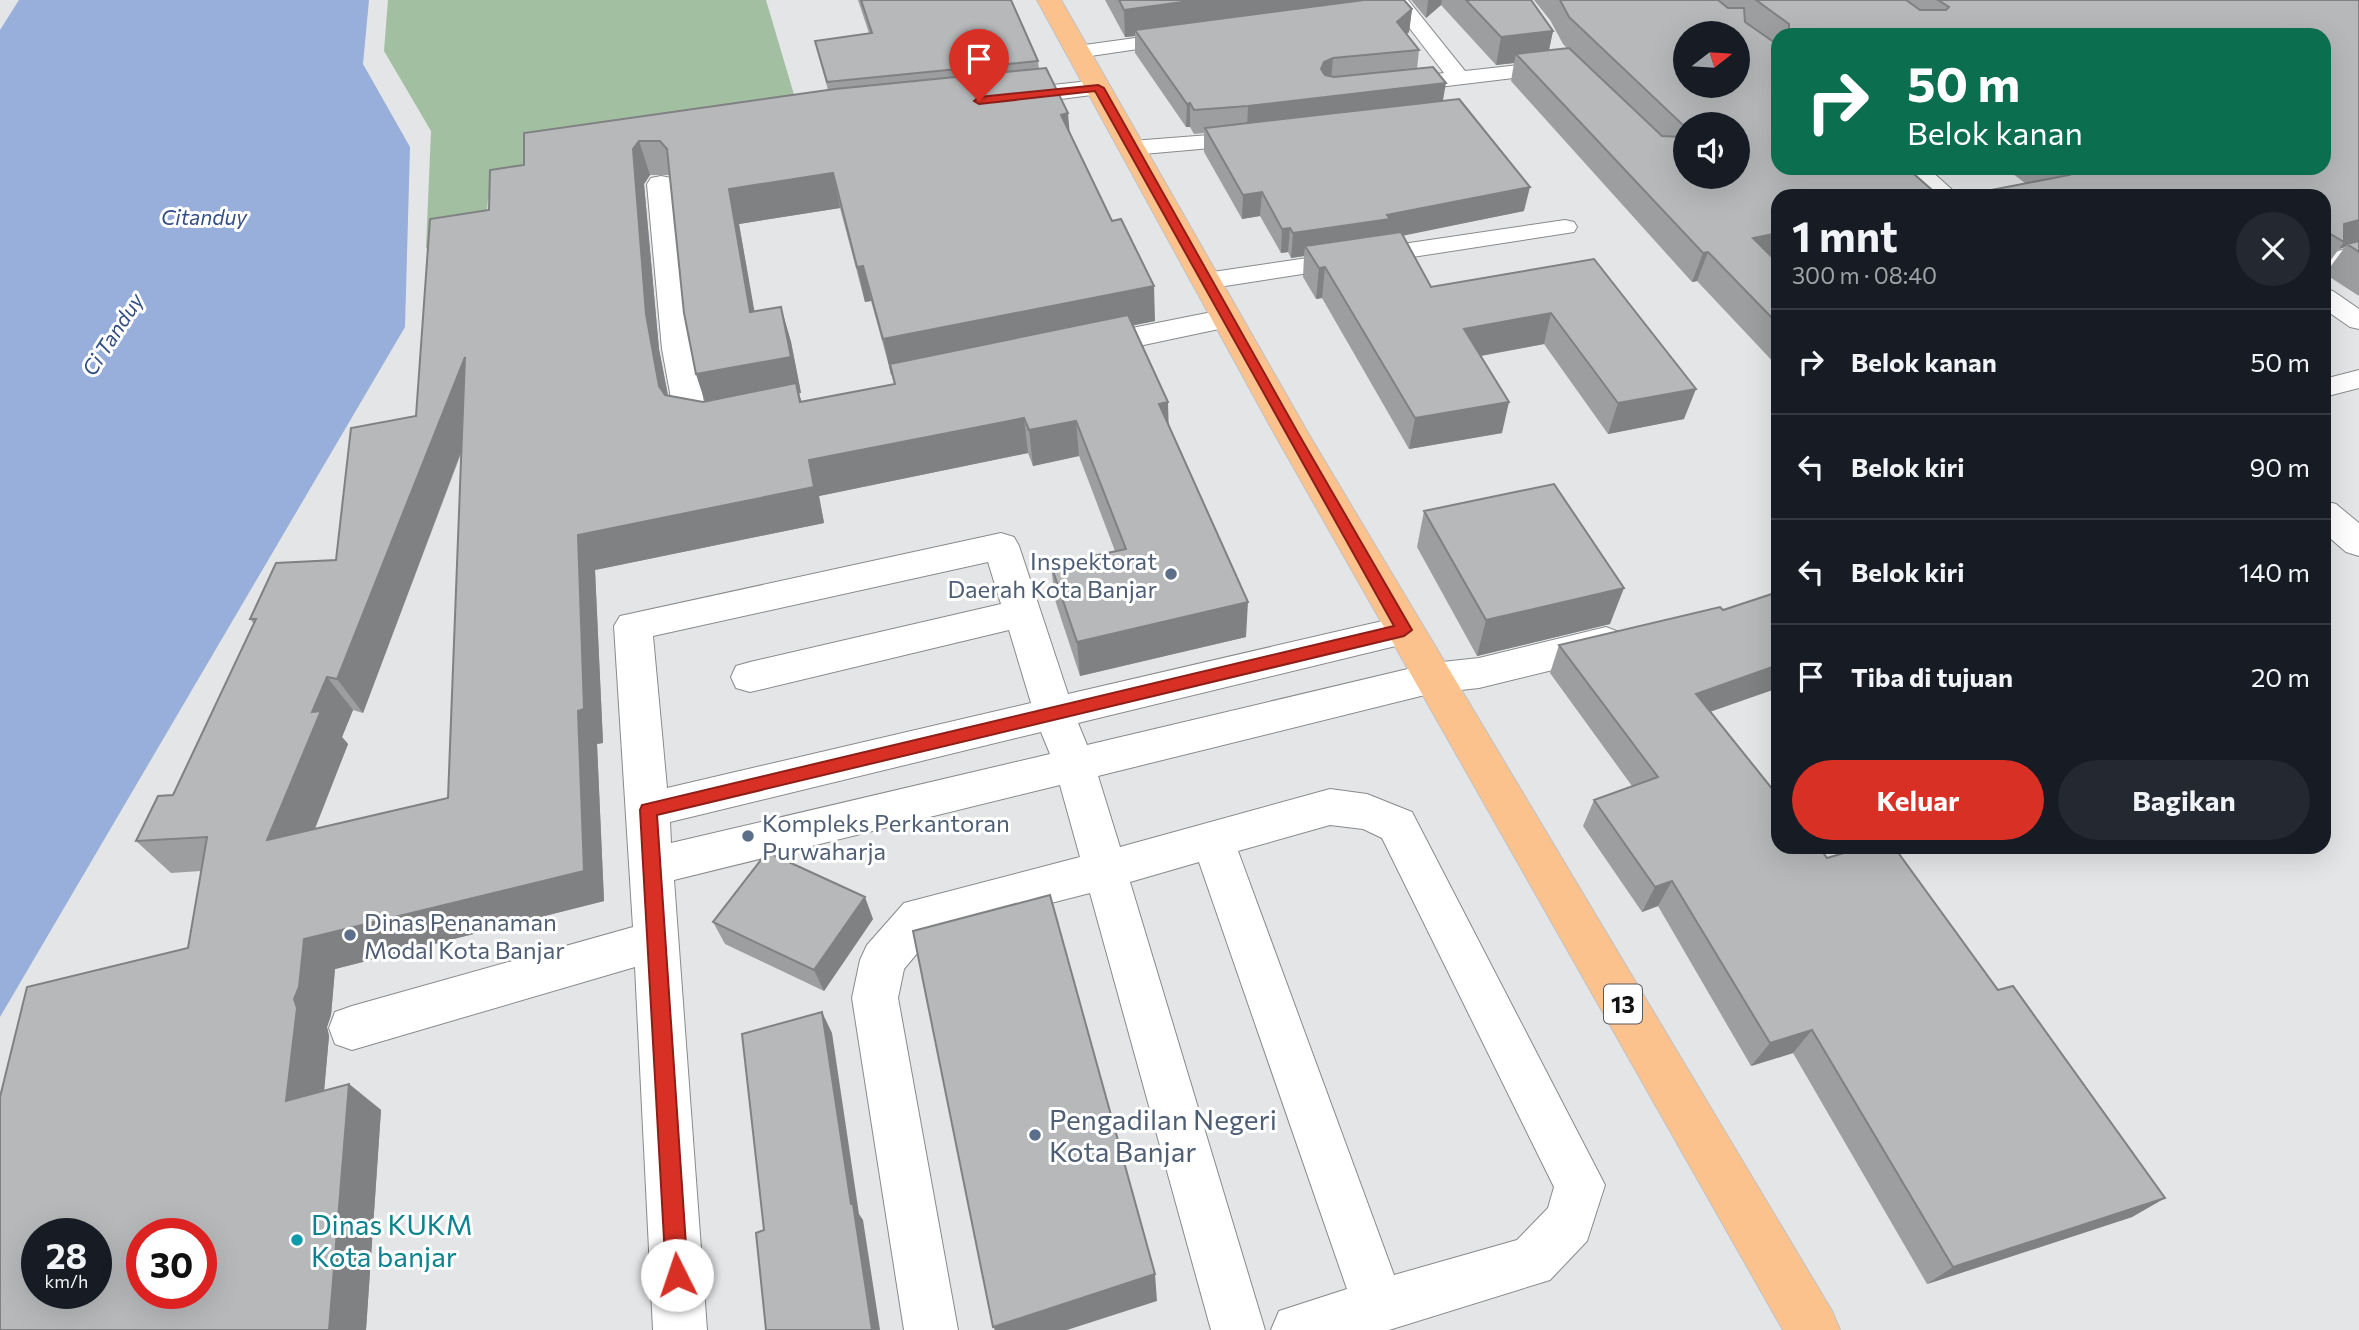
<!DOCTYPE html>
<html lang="id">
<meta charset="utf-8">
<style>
body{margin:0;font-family:Commissioner,sans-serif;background:#242831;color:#f1f3f6;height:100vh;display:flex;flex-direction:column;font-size:26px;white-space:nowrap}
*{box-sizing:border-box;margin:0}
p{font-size:23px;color:#9ea1a6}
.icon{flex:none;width:38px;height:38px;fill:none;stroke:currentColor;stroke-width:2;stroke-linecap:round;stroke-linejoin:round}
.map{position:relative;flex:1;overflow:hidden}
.details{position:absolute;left:1771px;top:189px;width:560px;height:665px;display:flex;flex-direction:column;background:#171b24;border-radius:21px;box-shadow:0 7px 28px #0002}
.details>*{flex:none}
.top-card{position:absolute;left:1771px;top:28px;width:560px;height:147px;border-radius:21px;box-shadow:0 7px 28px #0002;background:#0b6e4f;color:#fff;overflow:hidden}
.needle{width:46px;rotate:73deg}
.tools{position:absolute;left:1673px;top:21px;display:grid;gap:14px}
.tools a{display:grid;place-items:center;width:77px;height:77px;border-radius:50%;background:#171b24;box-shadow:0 7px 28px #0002;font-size:35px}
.speed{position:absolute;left:21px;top:1218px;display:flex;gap:14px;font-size:35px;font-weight:700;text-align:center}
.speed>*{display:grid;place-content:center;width:91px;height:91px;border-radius:50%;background:#171b24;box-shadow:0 7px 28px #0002;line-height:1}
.speed small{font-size:18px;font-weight:400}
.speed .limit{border:10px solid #d22;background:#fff;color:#111}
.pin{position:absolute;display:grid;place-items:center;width:60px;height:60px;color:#fff;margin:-72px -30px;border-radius:50% 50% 50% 0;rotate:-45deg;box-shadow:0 0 7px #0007}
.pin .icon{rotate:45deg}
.me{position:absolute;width:77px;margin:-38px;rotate:356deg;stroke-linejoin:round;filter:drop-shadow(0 0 5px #0008)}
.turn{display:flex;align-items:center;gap:24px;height:147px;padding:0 21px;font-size:32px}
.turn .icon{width:91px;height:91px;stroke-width:2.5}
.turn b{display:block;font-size:49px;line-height:60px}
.round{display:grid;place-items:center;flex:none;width:74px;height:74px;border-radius:37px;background:#242831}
.overview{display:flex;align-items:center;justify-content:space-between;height:119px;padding:0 21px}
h1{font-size:42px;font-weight:700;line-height:52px}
.cta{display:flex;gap:14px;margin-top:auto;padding:14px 21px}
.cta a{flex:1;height:80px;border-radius:42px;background:#d93025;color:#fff;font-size:28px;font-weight:700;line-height:80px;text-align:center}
.cta a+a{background:#242831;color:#f1f3f6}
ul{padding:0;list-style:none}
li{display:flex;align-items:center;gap:21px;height:105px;padding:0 21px;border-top:2px solid #363941}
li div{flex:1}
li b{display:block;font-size:26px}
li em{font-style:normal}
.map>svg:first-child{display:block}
.green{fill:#a2bfa2}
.water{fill:#97afda}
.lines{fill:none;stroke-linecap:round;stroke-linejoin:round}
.lane-casing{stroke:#888a8b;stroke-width:2}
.street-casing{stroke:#888a8b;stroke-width:2}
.highway-casing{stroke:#c1c1c2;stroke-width:2}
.lane{fill:#fff;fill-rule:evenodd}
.street{fill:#fff;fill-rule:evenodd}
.highway{fill:#fcc28e;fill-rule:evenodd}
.wall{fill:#9d9ea0;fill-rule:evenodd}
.shaded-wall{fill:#7f8182}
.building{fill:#b6b8ba;stroke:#7f8182;stroke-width:2;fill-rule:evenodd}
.route{fill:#d93025;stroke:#8d1f18;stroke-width:2}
.service-dot{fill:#5c6f8a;stroke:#fff;stroke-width:2.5}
.culture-dot{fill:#0f9aa8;stroke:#fff;stroke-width:2.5}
.labels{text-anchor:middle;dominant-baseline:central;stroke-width:6;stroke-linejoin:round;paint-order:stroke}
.far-water-label{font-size:21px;font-style:italic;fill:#324f86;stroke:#fff}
.shield{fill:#fff;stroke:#59595a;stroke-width:2}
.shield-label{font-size:23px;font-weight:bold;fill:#121213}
.service-label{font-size:24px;fill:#4e5e75;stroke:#fff;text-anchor:start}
.near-service-label{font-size:28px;fill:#4e5e75;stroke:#fff;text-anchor:start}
.near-culture-label{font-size:28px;fill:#0d838f;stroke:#fff;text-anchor:start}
</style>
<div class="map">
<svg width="2359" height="1330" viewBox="0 0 2359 1330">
<rect width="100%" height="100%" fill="#e3e5e7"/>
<path class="green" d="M388,0H766L795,98L582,132L528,194L488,199L485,237L426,248L431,131L384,51Z"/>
<path class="water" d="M19,0H369L363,64L410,147L405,327L0,1017V30Z"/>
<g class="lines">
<defs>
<path id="lane" d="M1388,0H1408L1465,71L1556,61L1564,62L1567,67L1564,72L1556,73L1397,92L1389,90L1386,85L1389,80L1444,73Z
M1179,32L1186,34L1189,38L1186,42L1077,58L1070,56L1066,52L1070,48L1077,46Z
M1248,132L1256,134L1259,139L1256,144L1132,155L1124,153L1121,148L1124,143L1132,141Z
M1565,220L1574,222L1577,227L1574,232L1206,289L1197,286L1193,281L1197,276L1206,273Z
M2359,245V261L2324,271V255Z
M2324,289L2333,291L2359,309V329L2350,327L2324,309Z
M2359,370V388L2324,397V379Z"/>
<path id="street" d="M1098,80L1107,83L1111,88L1107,93L1006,106L997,103L993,98L997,93L1006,90Z
M1897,168H1928L1959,196H1928Z
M661,176L671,178L675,184L694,349L706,413L732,415L736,423L732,431C712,436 686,439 675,420L662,349L647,184L651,178Z
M1227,309L1238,311L1242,318L1238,325L1087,357L1076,354L1071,347L1076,340L1087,337Z
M2324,501L2336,504L2359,523V556L2346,552L2324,533Z
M1001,533L1014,537L1019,546L1068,694L1404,616L1417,620L1423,630L1417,640L1404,644L1078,723L1087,745L1433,663L1479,658L1606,627L1619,632L1625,642L1619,652L1606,657L1479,688L1433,693L1098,776L1120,847L1330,789L1367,794L1412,812L1605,1185L1587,1241L1550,1280L1389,1330H1271L1279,1311L1347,1289L1199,862L1130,882L1265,1330H1211L1090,893L934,933L904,969L898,998L958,1330H904L852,998L860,960L867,945L904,903L1080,857L1060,785L674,880L707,1330H653L635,967L352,1050L335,1044L329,1028L335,1012L352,1006L633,927L614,626L620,616ZM988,562L1001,604L750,662L736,666L731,677L736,688L750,692L1009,630L1031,703L667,788L653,636ZM1041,732L1050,754L671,843L670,822ZM1330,825L1363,829L1382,838L1554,1187L1548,1208L1517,1240L1394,1275L1238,851Z"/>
<path id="highway" d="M1037,0H1061L1308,433L1832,1311L1840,1330H1783L1274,433Z"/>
</defs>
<use href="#lane" class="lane-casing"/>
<use href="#street" class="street-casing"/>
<use href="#highway" class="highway-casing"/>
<use href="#lane" class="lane"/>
<use href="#street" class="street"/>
<use href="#highway" class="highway"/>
</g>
<path class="wall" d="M858,0H1011L1038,61L1039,69L1070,133L1155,321L1133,325L1246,637L1080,676L1055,600L1051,565L1115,551L1079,456L1033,466L1028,453L819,496L824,523L595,570L603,743L597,744L604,901L335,969L331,1015L327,1027L329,1036L324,1090L349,1084L381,1110L366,1330L188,948L201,871L171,873L136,841L173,795L254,624L250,619L336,560L416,416L489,210L524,165L828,90L815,41L869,33ZM650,175H669L696,374L705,402L668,396L659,349L644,184ZM840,208L865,302L871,301L894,384L801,402L799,393H801L791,342L781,307L754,312L739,224ZM462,451L448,798L315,829L348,744L342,737L353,710L363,713Z
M1105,0H1404L1412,9L1409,32L1407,34L1419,50L1417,69L1443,101L1524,211L1403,235L1431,287L1594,259L1684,419L1608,434L1544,344L1481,356L1502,433L1409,449L1322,298L1316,299L1303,277L1304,256L1291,258L1288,252L1281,253L1260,216L1242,219L1204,152V133L1194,134L1190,127H1186L1135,53V36L1125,37Z
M1411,0H1531L1553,31L1549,50L1567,48L1563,44L1550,20L1534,0H2359V296L2325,274L2345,247L2339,249L2324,269V196L2025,183L2005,168H2324V35H1778V260L1776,261L1778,263V367L1697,281L1692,282L1511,81L1514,63L1496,65L1441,5L1426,18Z
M1424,511L1610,624L1477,656L1417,547Z
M1778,592V688L1710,712L1827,858L1998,990L2165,1198L2132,1217L1927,1284L1793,1053L1751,1066L1658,906L1642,912L1583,826L1594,800L1632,786L1550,673L1559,645L1723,610Z
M873,919L824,991L725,944L713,922Z"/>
<path class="shaded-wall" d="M1197,0H1387L1135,30V36L1125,37L1124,10Z
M1428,0H1442L1441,5L1426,18Z
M1412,9L1409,32L1394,45L1397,22Z
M1553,31L1547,59L1516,54L1514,63L1496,65L1501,37Z
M1333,58L1331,81L1321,69L1324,62Z
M1446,83L1442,106L1247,129L1248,106Z
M1190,103V127H1186L1187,104Z
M1068,113L1071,148L1061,115Z
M639,141L650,175L644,184L659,349L673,421L659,386L646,314L633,149Z
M833,173L840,208L739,224L761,348L750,312L729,189Z
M1530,187L1524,211L1387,239L1305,246L1304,256L1291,258L1293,233Z
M1262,192L1260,216L1242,219L1243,195Z
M2359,220V243L2347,244L2345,247L2339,249L2344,242V224Z
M1290,228L1288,252L1281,253L1282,229Z
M1778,233V260L1742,267L1753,238Z
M1708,252L1697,281L1692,282L1703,253Z
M863,266L871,301L865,302L857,267Z
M1325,267L1322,298L1316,299L1319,268Z
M1154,286L1155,321L893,374L890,364L892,374L891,375L883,339Z
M781,307L791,342L801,393H799L806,418L708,410L696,374Z
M1551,313L1544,344L1458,360L1464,329Z
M465,357L483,393L363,713L337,679Z
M1696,389L1684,419L1608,434L1618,403Z
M1168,402L1169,438L1159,404Z
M1509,402L1502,433L1409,449L1415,418Z
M1024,418L1028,453L819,496L824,523L595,570L603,743L597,744L604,901L335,969L331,1015L327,1027L329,1036L321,1126L286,1101L294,999L304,939L578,711V535L809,460Z
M1076,421L1079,456L1033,466L1029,430Z
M1624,588L1610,624L1477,656L1486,620Z
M1248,602L1246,637L1080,676L1077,642Z
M1778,665V688L1683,721L1696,694Z
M327,677L353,710L342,737L348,744L298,871L267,840L312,712Z
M1672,881L1658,906L1642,912L1655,887Z
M865,897L873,919L824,991L814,970Z
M822,1012L832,1033L859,1214L863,1220L880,1330H872L851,1204Z
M1812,1030L1793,1053L1751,1066L1770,1043Z
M349,1084L381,1110L366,1330H329Z
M2165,1198L2132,1217L1927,1284L1953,1267Z
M1155,1274L1157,1301L1067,1330H995L993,1327Z"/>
<path class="building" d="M861,0H1011L1038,61L827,82L815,41L872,33Z
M1119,0H1197L1124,10Z
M1364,0H1404L1412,9L1397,22L1419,50L1333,58L1324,62L1321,69L1325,75L1334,77L1433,67L1446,83L1248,106L1194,110L1190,103L1187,104L1135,30Z
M1466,0H1531L1553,31L1501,37Z
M1560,0H1718L1728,8H1744L1745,22L1778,45V168H1907L1939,196H1778V233L1753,238L1778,263V324L1708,252L1703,253L1516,54L1569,48L1662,136L1680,137L1685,128V177H1738V124H1685V127L1569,17ZM1685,33H1738V86H1685Z
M1756,0H1906L1920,10H1946L1949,7L1938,0H2359V220L2344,224V242L2324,230V196H1960L2069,175L2059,168H2171L2173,169H2205V168H2324V35H1789V24Z
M1046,68L1068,113L1061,115L1112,221L1121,219L1154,286L883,339L863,266L857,267L833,173L729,189L750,312L781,307L791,357L696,374L684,313L667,149L660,141H639L633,149L646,314L659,386L665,395L703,402L796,383L800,402L895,384L890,364L1128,315L1168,402L1159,404L1248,602L1077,642L1051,565L1126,549L1076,421L1029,430L1024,418L809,460L814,487L578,535L584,709L578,711L584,871L304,939L299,987L294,999L297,1008L286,1101L349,1084L329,1330H0V1097L27,987L188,948L207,837L136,841L158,796L173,795L256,619H250L276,563L336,560L351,428L416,416L430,219L489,210L490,170L524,165V133L835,89ZM465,357L448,798L267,840L321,711L312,712L327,677L337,679ZM37,1234H96V1293H37ZM142,1234H201V1293H142Z
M1459,99L1530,187L1387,215L1390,219L1293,233L1290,228L1282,229L1262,192L1243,195L1205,128Z
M1401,232L1431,287L1594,259L1696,389L1618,403L1551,313L1464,329L1509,402L1415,418L1325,267L1319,268L1305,246Z
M2359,241V252L2347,244Z
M1554,484L1624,588L1486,620L1424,511Z
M1778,592V665L1696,694L1778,796V847H1819L1827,858L1864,847H1894L1998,990L2013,986L2165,1198L1953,1267L1812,1030L1770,1043L1672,881L1655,887L1594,800L1658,777L1559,645L1720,607L1723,610Z
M767,852L865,897L814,970L713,922Z
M1050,895L1155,1274L993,1327L913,931Z
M822,1012L851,1204H853L872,1330H766L756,1233L764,1230L742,1034Z"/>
<path class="route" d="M1098,85L1104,88L1298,433L1412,630L1404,636L657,815L688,1275L685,1282L677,1285L669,1282L666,1275L640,810L642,805L1394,626L1095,91L979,104L974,101L979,97Z"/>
<g class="service-dot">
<circle cx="1171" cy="574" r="7"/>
<circle cx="748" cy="836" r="7"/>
<circle cx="350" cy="935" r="7"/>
<circle cx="1035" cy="1135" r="7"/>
</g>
<circle class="culture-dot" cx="297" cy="1240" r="7"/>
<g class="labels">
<g class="far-water-label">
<text x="204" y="216">Citanduy</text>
<text transform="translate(112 334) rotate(-57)">Ci Tanduy</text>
</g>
<rect class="shield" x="1604" y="984.5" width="38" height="39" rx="5"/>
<g class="shield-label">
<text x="1623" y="1004">13</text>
</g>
<g class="service-label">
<text x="1157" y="560" text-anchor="end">Inspektorat<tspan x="1157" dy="28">Daerah Kota Banjar</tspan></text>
<text x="762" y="822">Kompleks Perkantoran<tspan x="762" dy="28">Purwaharja</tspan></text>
<text x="364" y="921">Dinas Penanaman<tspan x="364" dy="28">Modal Kota Banjar</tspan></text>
</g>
<g class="near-service-label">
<text x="1049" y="1119">Pengadilan Negeri<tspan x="1049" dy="32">Kota Banjar</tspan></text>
</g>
<g class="near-culture-label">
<text x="311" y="1224">Dinas KUKM<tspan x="311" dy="32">Kota banjar</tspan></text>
</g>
</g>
</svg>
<div class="tools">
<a><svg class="needle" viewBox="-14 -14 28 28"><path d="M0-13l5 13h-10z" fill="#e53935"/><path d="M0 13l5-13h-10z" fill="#9ea1a6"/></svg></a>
<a><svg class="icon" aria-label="sound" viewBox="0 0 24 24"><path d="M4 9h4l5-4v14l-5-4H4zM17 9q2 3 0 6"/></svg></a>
</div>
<div class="speed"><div>28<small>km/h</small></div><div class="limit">30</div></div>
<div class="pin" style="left:979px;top:101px;background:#d93025"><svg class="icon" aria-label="arrive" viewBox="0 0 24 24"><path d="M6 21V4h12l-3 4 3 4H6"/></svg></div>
<svg class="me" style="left:677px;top:1275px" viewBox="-20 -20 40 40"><circle r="19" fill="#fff"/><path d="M0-13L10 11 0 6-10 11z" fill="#d93025"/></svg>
<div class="top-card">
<div class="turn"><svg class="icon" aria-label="right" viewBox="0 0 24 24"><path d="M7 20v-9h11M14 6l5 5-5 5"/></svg><div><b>50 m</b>Belok kanan</div></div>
</div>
<section class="details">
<div class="overview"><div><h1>1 mnt</h1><p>300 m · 08:40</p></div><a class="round"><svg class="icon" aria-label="close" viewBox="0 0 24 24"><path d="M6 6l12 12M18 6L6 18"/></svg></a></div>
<ul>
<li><svg class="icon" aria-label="right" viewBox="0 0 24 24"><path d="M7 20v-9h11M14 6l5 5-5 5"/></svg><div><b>Belok kanan</b></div><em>50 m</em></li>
<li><svg class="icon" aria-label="left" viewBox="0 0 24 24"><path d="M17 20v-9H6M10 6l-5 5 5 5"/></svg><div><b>Belok kiri</b></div><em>90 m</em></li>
<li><svg class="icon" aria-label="left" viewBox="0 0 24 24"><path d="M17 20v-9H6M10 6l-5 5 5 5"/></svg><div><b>Belok kiri</b></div><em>140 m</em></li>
<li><svg class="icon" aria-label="arrive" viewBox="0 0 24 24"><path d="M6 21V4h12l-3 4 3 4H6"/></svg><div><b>Tiba di tujuan</b></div><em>20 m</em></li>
</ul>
<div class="cta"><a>Keluar</a><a>Bagikan</a></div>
</section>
</div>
